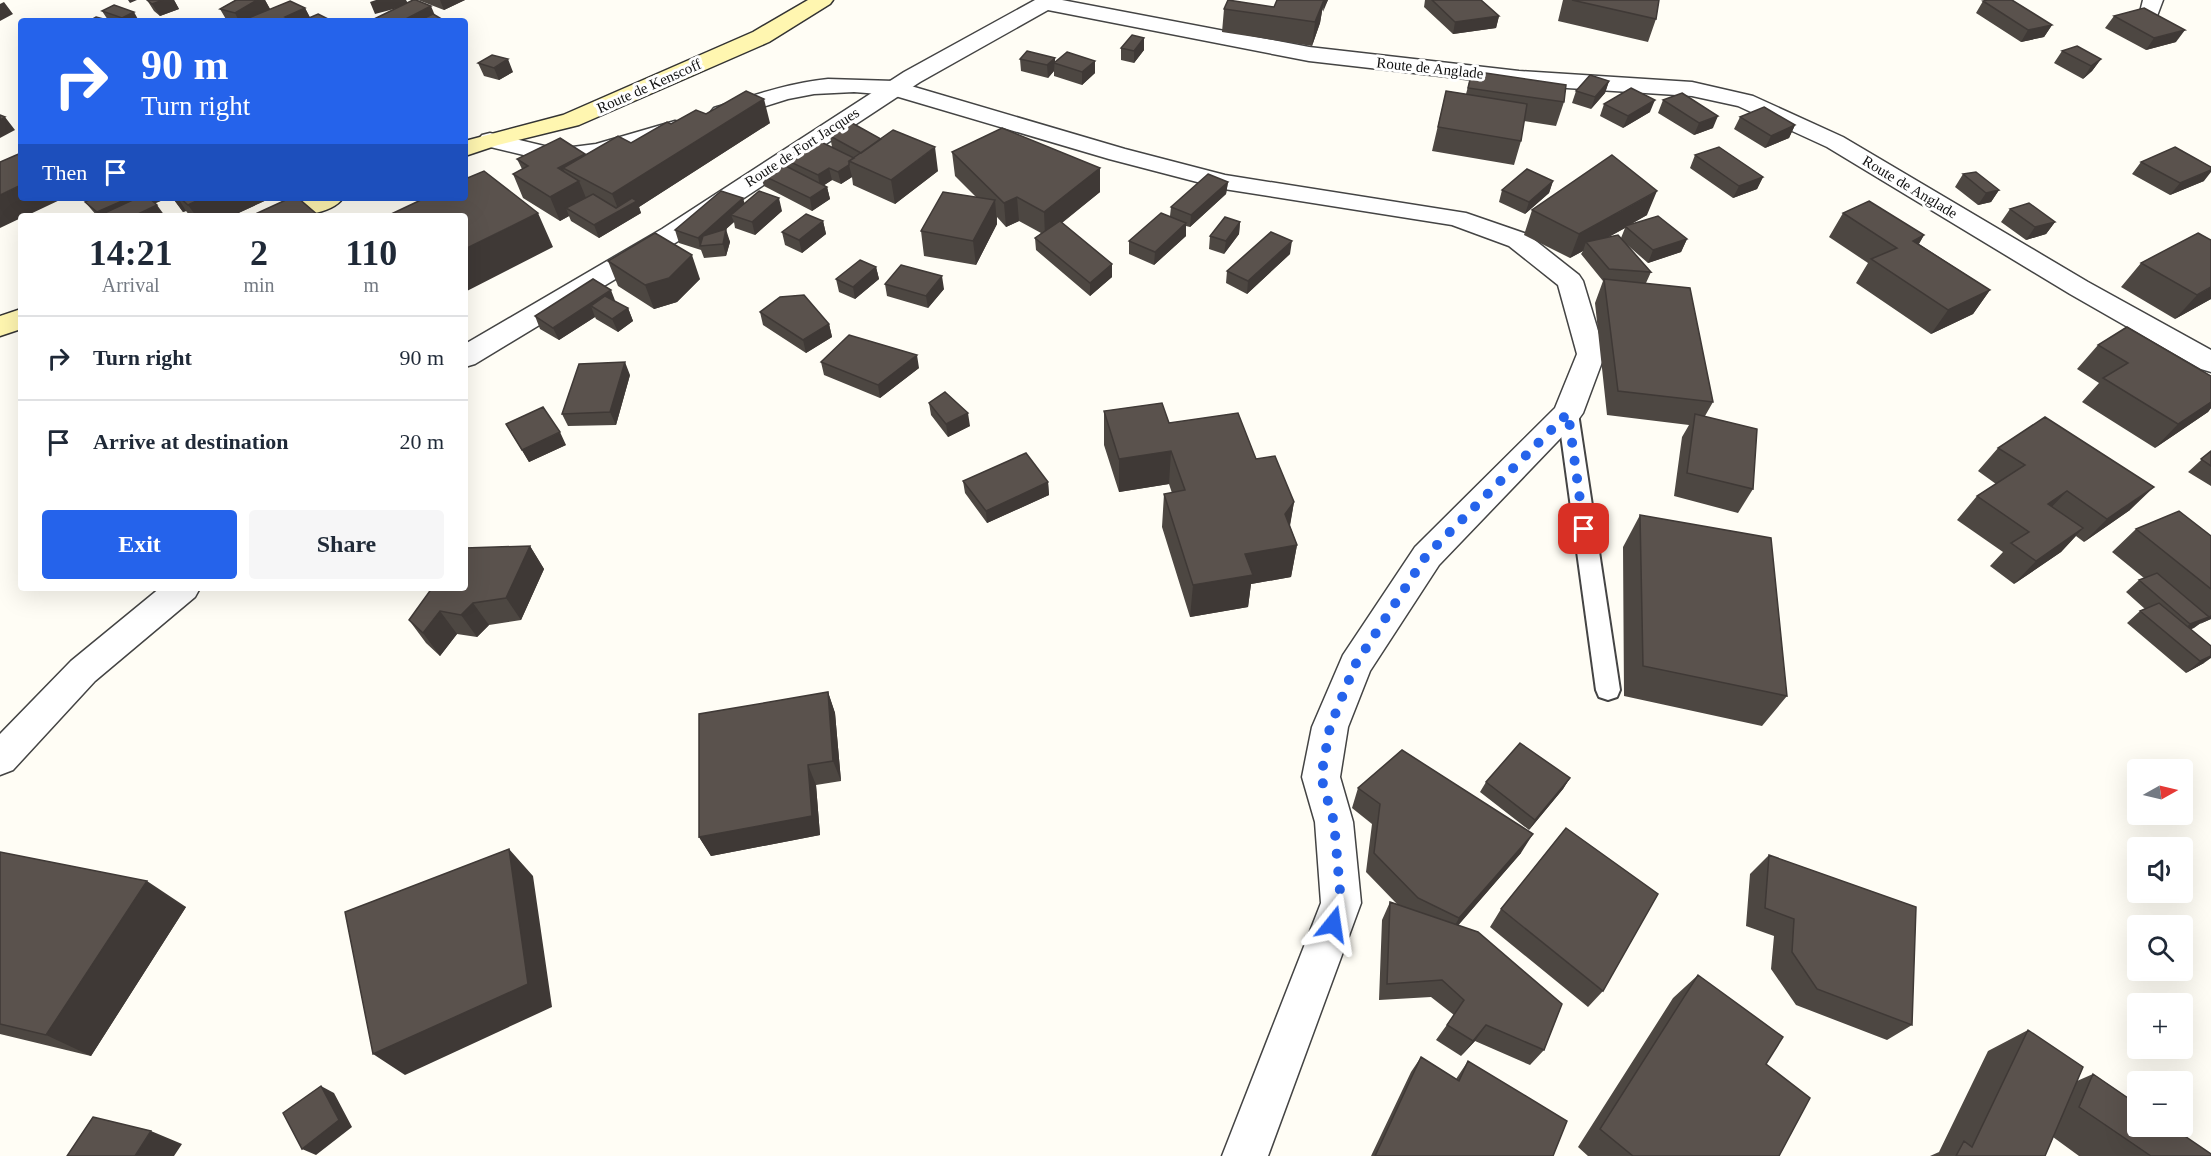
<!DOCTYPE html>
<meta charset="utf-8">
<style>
body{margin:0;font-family:"Times New Roman",serif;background:#f6f6f7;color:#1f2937;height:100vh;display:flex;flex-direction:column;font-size:22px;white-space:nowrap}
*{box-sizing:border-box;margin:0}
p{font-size:20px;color:#747a83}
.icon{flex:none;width:33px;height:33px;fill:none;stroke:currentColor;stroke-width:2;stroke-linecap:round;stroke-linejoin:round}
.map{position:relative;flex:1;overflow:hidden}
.panel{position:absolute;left:18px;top:213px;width:450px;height:378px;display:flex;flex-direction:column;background:#fff;border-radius:6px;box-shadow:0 6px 24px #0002}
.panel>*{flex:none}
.banner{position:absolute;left:18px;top:18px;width:450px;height:183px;border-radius:6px;box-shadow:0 6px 24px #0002;background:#2563eb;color:#fff;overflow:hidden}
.needle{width:39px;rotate:82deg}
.fabs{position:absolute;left:2127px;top:759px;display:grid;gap:12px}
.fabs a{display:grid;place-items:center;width:66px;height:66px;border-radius:6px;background:#fff;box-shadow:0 6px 24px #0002;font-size:30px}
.pin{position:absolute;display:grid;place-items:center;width:51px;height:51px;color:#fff;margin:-26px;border-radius:12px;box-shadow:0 3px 9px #0006}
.me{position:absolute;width:66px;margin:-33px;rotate:15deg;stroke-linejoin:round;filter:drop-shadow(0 0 4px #0008)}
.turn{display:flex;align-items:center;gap:21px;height:126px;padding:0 24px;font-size:27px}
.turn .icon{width:78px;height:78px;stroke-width:2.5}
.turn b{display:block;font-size:42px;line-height:51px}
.then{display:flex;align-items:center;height:57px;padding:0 24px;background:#0003;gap:12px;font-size:22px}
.eta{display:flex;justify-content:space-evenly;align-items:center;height:102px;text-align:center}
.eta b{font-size:36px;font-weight:700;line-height:42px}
.action{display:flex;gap:12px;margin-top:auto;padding:12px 24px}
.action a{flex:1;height:69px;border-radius:6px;background:#2563eb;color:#fff;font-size:24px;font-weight:700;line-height:69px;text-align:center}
.action a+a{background:#f6f6f7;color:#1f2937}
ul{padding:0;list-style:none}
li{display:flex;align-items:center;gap:18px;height:84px;padding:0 24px;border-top:2px solid #e0e1e3}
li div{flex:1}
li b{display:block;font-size:22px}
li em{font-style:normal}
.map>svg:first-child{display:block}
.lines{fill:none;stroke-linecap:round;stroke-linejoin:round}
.service-casing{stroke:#444;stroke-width:4}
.minor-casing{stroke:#444;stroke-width:3}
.tertiary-casing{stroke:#444;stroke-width:3}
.secondary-casing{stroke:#333;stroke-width:3}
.service{fill:#fff;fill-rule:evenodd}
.minor{fill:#fff;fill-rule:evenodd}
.tertiary{fill:#fff;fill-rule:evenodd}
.secondary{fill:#fff6b0;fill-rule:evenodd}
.wall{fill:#4d4742;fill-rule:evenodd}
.shaded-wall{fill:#3f3936}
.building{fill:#5a524d;stroke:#3f3936;stroke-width:1.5}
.route{stroke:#2563eb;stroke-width:10;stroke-dasharray:0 18}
.labels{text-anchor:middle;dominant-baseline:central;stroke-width:6;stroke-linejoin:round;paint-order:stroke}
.far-street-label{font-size:15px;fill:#111;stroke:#fff}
</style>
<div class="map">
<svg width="2211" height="1156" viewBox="0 0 2211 1156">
<rect width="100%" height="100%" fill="#fffdf5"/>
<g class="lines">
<defs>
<path id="service" d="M1568,406L1575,408L1578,413L1620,690L1617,697L1608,700L1599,697L1596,690L1558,413L1561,408Z"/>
<path id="minor" d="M2143,0H2163L2157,16L2150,18L2143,16L2140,12Z
M828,79L894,81L1125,149L1225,175L1466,213L1527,234L1579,275L1583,281L1605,354L1583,413L1578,420L1439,565L1370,671L1348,727L1340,777L1353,822L1361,903L1268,1156H1222L1321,903L1315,822L1302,777L1312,727L1343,655L1415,547L1555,408L1577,354L1558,285L1509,246L1452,225L1224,189L1109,159L892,95L854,92L814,94L788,99L722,120L714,118L710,113L714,108C752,96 788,83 828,79Z
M675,121L683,123L687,128L683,133L598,158L557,163L482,145L478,140L482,135L490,133L557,149L596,144Z"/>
<path id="tertiary" d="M1035,0H1062L1309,47L1519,71L1692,82L1753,96L1843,137L2088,282L2211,350V372L2201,369L2070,294L1827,147L1738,106L1692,96L1519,85L1309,61L1048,10L920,82L680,240L475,364L465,367V344L662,229L904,72Z
M160,588H200L195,597L95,681L13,770L0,775V734L71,661Z"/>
<path id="secondary" d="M808,0H833L830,4L769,42L579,125L498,145L465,156V141L563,115L753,32Z
M307,198H343C330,217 289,216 268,216L272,211Z
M21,309V329L0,336V316Z"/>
</defs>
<use href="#service" class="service-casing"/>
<use href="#minor" class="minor-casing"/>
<use href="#tertiary" class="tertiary-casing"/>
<use href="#secondary" class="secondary-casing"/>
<use href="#service" class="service"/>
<use href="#minor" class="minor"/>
<use href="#tertiary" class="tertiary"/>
<use href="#secondary" class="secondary"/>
</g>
<path class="wall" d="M147,0H174L179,9L160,16L154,11Z
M236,0H265L270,9L266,11L305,8L310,18L331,21H227L220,9Z
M418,0H465L444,10Z
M1277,0H1328L1322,11L1320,23L1312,46L1222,32L1224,9L1274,7Z
M1425,0H1481L1499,16L1496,28L1453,34L1424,7Z
M1563,0H1659L1656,19L1648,42L1558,21Z
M1983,1L2052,25L2044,37L2021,42L1976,13Z
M102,11L139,21H89L108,20Z
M2114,16L2176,42L2146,50L2105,28Z
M1144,38V50L1134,63L1121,60V48Z
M2062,51L2101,59L2092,71L2083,79L2054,63Z
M1055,58V63L1095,61V73L1082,85L1054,76V71L1048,78L1021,71L1020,59Z
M478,63L513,72L499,80L484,76Z
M1472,71L1564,102L1556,126L1524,121L1521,141L1514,165L1432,151L1446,91L1466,94Z
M1609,81L1605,93L1591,109L1572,103L1576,91Z
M1663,100L1713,128L1694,135L1658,113Z
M1604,104L1650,112L1623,128L1600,116Z
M706,114L770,123L639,207L641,213L599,238L571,221L569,216L560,221L523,198L513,174L522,169L517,159L585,154L586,155L631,143L671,124Z
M1740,117L1795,125L1789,138L1765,148L1734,129Z
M830,136L938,171L895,204L853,185L852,177L841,184L832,180L824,185L827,187L830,199L812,211L764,186L760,174L786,166L784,159L832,147Z
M952,152L1100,168V192L1062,223L1112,264V277L1090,296L1036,250L1035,238L1041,233L1019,221L1006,227L997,217V224L976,265L924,256L921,231L976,197L955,176Z
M1695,155L1763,177L1757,189L1733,198L1690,168Z
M2141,162L2204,181L2170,195L2132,174Z
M1963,174L1999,190L1991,202L1978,205L1955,187Z
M1553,181L1549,193L1525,214L1499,202L1502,190Z
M1228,182L1226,194L1190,227L1186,226V236L1154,265L1129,254V241L1170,216L1171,207Z
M93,198H162L163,200L155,203L97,216L85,202Z
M173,198H271L232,216H190L186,211L183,212Z
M745,203L782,211L755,235L735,228L734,222L725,230L730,242L726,256L704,258L701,250L679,243L675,230Z
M2010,209L2055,222L2046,234L2026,240L2001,222Z
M1532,210L1647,215L1631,224L1687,239L1681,252L1648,263L1625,243L1651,272L1646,283L1713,402L1705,416L1753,489L1738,513L1674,496L1682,437L1689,425L1607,415L1595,303L1603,281L1581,254L1583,251L1570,258L1524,235ZM1625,228L1621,238H1607Z
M1843,213L1924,235L1919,244L1990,290L1973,314L1931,334L1856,283L1868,263L1829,237Z
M823,221L826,234L802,253L785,245L782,232Z
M1240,222L1239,234L1224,254L1209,249L1210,236Z
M1290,254L1247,294L1226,283L1227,271Z
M608,261L700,279L677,302L654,309L618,286Z
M2141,263L2211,299L2175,319L2121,287Z
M876,267L879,279L855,299L839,292L836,279Z
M885,284L944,289L928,308L887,296Z
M616,302L628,308L633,321L618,332L596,319L595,317L559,340L540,329L535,316Z
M760,312L829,324L832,337L806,353L763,325Z
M2098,345L2211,376V408L2208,412L2155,448L2082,402L2099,383L2077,369Z
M821,362L919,368L880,398L824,375Z
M630,375L616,425L568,426L562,414Z
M929,403L970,426L948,437L931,415Z
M1104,411L1169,423L1256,459L1294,502L1290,526L1297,545L1291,577L1251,584L1248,607L1190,617L1162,527L1164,494L1172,493L1169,484L1119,492L1104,445Z
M506,424L566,445L529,462Z
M1998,448L2130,510L2084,542L2076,536L2061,552L2014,584L1990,566L2003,552L1957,520L1977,496L1996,484L1978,471Z
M2211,451V486L2188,472Z
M963,481L1048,482L1049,495L987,523L965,493Z
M1640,515L1787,696L1762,726L1624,696L1623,547Z
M2136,529L2211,536V619L2199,624L2191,629L2204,663L2186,673L2127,623L2140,611L2145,609L2126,592L2139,580L2144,578L2112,552Z
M530,546L544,569L521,620L489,625L477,637L457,634L440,656L426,643L409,620Z
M828,692L835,713L841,781L816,785L820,835L711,856L699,837Z
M1570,778L1563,789L1529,830L1480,792L1486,782Z
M1358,788L1521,853L1458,925L1544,1050L1530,1065L1475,1041L1461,1056L1436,1040L1454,1015L1431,997L1379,1000L1382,920L1390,902L1397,904L1366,872L1372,824L1352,808Z
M0,852L186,907L91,1056L0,1034Z
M1769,855L1912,1025L1887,1040L1796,1005L1771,969L1774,936L1746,926L1750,874Z
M1501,909L1603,991L1588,1007L1490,927Z
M1698,975L1766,1064L1779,1156H1588L1578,1147L1673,998Z
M2028,1030L2077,1081L2093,1074L2211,1156H2079L2053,1137L2045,1156H1930L1939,1152L1988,1051Z
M1421,1057L1456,1079L1468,1061L1553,1156H1371L1411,1072Z"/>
<path class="shaded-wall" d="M128,0H137L130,3Z
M163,0H174L179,9L160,16L152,4Z
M257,0H265L270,9L249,21L246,19L247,21H239L235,13Z
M376,0H406L409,5L375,14L370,2Z
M440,0H465L444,10Z
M1324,0H1328L1323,12Z
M1324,0L1320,23L1312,46L1315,22Z
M4,2L13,14L0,21V4Z
M431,6L436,18L431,21H402Z
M305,8L312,21H287L285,17Z
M134,12L139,21H125L122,18Z
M1499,16L1496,28L1453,34L1455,22Z
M2052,25L2044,37L2021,42L2028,30Z
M2185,30L2176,42L2146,50L2154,38Z
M1144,38V50L1134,63V51Z
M1055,58L1054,71L1048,78L1047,65Z
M508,59L513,72L499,80L494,68Z
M2101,59L2092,71L2083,79L2091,66Z
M1095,61V73L1082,85V72Z
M1609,81L1605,93L1591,109L1595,97Z
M764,99L770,123L639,207L641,213L599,238L594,225L619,211L612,194Z
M1655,100L1650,112L1623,128L1628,116Z
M1718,116L1713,128L1694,135L1699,123Z
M5,117L15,130L0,138V120Z
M1795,125L1789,138L1765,148L1771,136Z
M935,147L938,171L895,204L891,180Z
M585,154L594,178L563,168L570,186L579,181L589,205L566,208L569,216L560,221L550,197L558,168Z
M849,165L852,177L841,184L838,172Z
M829,168L832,180L820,188L818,175Z
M1100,168V192L1045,236L1044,212Z
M2211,170V172L2204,181L2170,195L2180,183Z
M1763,177L1757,189L1733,198L1739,186Z
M1553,181L1549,193L1525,214L1529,202Z
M1228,182L1226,194L1190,227L1191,215Z
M21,185V198H64L26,216H21V218L0,228V195Z
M827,187L830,199L812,211L810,198Z
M1999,190L1991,202L1978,205L1986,193Z
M1657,191L1647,215L1626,227L1625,226V228L1590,247L1586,242L1583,251L1570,258L1579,234Z
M1017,197L1019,221L1006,227L1004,203Z
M129,198H162L163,200L126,216H100L97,212Z
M178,198L186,211L183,212L174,200Z
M180,198H271L232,216H196L188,205Z
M743,198L747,211L731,215L734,222L708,245L700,246L698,238Z
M779,198L782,211L755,235L752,222Z
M995,200L997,224L976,265L973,241Z
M157,205L165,216H134Z
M538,213L553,247L465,292V249Z
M823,221L826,234L802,253L799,240Z
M1240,222L1239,234L1224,254L1226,241Z
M2055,222L2046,234L2026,240L2035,227Z
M1186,223V236L1154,265L1155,252Z
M726,229L730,242L726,256L723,244Z
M1924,235L1909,260L1913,241Z
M1687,239L1681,252L1648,263L1653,250Z
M1292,241L1290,254L1247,294L1248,281Z
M692,255L700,279L677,302L654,309L645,285Z
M1112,264V277L1090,296V283Z
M876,267L879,279L855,299L853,287Z
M942,276L944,289L928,308L926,296Z
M2211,287V299L2175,319L2197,295Z
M611,290L616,303L591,306L595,317L559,340L553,328Z
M1990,290L1973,314L1931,334L1948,310Z
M628,308L633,321L618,332L612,319Z
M829,324L832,337L806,353L803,340Z
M917,355L919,368L880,398L878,385Z
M625,362L630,375L616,425L610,412Z
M2211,402V408L2208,412L2155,448L2178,424Z
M968,413L970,426L948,437L946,424Z
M560,432L566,445L529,462L522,450Z
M1171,451L1169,484L1119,492V459Z
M1048,482L1049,495L987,523L986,511Z
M2154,487L2130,510L2084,542L2107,519Z
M2067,491L2045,514L2048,504Z
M1294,502L1288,535L1285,514Z
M2083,528L2061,552L2014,584L2036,561Z
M1297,545L1291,577L1251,584L1248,607L1190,617L1193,585L1245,554Z
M530,546L544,569L521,620L506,598Z
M473,603L489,625L477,637L461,615Z
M440,611L457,634L440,656L423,633Z
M2211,615V619L2200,624Z
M2209,617L2194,628L2176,636L2190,624Z
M2211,656V658L2204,663L2186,673L2200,661Z
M828,692L835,713L841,781L833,761Z
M808,765L816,785L820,835L711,856L699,837Z
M1570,778L1563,789L1529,830L1535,820Z
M1533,834L1521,853L1449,936L1459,918Z
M509,849L533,876L552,1007L405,1075L373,1054Z
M147,881L186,907L91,1056L46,1035Z
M1486,1025L1475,1041L1461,1056L1473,1041Z
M321,1086L334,1093L352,1127L316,1155L302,1149Z
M151,1131L182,1144L174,1156H135Z"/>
<path class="building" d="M147,0H163L152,4Z
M236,0H257L235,13L220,9Z
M413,0H416L431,6L402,21H370Z
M1228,0L1274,7L1277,0H1324L1315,22L1224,9Z
M1432,0H1481L1499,16L1455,22Z
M1572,0H1659L1656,19Z
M1988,0H2012L2052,25L2028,30L1983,1Z
M290,1L305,8L285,17L294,21H249L246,19Z
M114,5L134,12L122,18L102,11Z
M2144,8L2185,30L2154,38L2114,16Z
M318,14L330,20L302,21Z
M433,14L445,21H418Z
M96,17L111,21H89Z
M1132,35L1144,38L1134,51L1121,48Z
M2077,46L2101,59L2091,66L2062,51Z
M1027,51L1055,58L1047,65L1020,59Z
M1067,52L1095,61L1082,72L1054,63Z
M492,55L508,59L494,68L478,63Z
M1472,71L1566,85L1564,102L1468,88Z
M1590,75L1609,81L1595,97L1576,91Z
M1631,88L1655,100L1628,116L1604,104Z
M746,91L764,99L612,194L563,168L618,136L631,143L667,122L671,124L696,110L706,114Z
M1446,91L1527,104L1521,141L1438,127Z
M1682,93L1718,116L1699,123L1663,100Z
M1764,107L1795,125L1771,136L1740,117Z
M0,115L5,117L0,120Z
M852,123L881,139L861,153L830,136Z
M1002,128L1100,168L1044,212L1017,197L1004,203L952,152Z
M893,130L935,147L891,180L849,161Z
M560,138L585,154L558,168L579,181L550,197L513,174L528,166L517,159Z
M815,139L854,158L849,161V165L838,172L829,168L818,175L784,159Z
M1719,147L1763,177L1739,186L1695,155Z
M2175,147L2211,167V170L2180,183L2141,162Z
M21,153V185L0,195V162Z
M1612,155L1657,191L1579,234L1532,210Z
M778,162L827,187L810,198L760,174Z
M1527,169L1553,181L1529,202L1502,190Z
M484,171L538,213L465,249V216H387L425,198H465V179Z
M1976,172L1999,190L1986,193L1963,174Z
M1208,174L1228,182L1191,215L1171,207Z
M721,191L743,198L698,238L675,230Z
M759,191L779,198L752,222L731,215Z
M943,192L995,200L973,241L921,231Z
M593,194L616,208L632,198L637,201L594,225L566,208Z
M93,198H129L97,212L85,202Z
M137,198H149L157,205L134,216H98Z
M180,198H203L188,205Z
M290,198H298L319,216H251Z
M1869,201L1924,235L1913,241L1990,290L1948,310L1871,259L1897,248L1843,213Z
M2029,203L2055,222L2035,227L2010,209Z
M1161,213L1186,223L1155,252L1129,241Z
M806,214L823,221L799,240L782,232Z
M1658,216L1687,239L1653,250L1625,226Z
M1225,217L1240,222L1226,241L1210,236Z
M1060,221L1112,264L1090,283L1035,238Z
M726,229L723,244L700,246L703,236Z
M1271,232L1292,241L1248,281L1227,271Z
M655,233L692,255L669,278L645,285L608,261Z
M2198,233L2211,240V287L2197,295L2141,263Z
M1618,235L1651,272L1609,269L1586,242Z
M860,260L876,267L853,287L836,279Z
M901,265L942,276L926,296L885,284Z
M593,279L611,290L553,328L535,316Z
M1604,279L1690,288L1713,402L1618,391Z
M804,295L829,324L803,340L760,312L780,297Z
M605,296L628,308L612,319L591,306Z
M2127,327L2211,376V402L2178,424L2103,378L2128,363L2098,345Z
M849,335L917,355L878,385L821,362Z
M625,362L610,412L562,414L579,364Z
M945,392L968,413L946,424L929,403Z
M1162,403L1169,423L1238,413L1256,459L1275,456L1294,502L1285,514L1297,545L1245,554L1253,575L1193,585L1164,494L1185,490L1171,451L1119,459L1104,411Z
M543,407L560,432L522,450L506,424Z
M1695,414L1757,429L1753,489L1687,473Z
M2045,417L2154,487L2107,519L2067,491L2048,504L2083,528L2036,561L2011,543L2029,532L1977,496L2025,465L1998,448Z
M2211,451V466L2201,459Z
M1026,453L1048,482L986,511L963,481Z
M2179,511L2211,536V589L2136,529Z
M1640,515L1771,538L1787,696L1643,666Z
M530,546L506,598L473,603L461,615L440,611L423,633L409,620L432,588H465V548Z
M2157,573L2209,617L2190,624L2139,580Z
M2159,603L2211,646V656L2200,661L2140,611Z
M828,692L833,761L808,765L812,816L699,837V714Z
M1520,743L1570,778L1535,820L1486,782Z
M1402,750L1533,834L1459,918L1418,898L1374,853L1380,804L1358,788Z
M1566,828L1658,894L1603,991L1501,909Z
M509,849L528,984L373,1054L345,912Z
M0,852L147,881L46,1035L0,1024Z
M1769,855L1916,907L1912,1025L1817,989L1792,952L1794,919L1765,908Z
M1390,902L1478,932L1562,1004L1544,1050L1486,1025L1473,1041L1447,1025L1464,1000L1442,980L1387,984Z
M1698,975L1783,1037L1766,1064L1810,1098L1779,1156H1633L1600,1129Z
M2028,1030L2083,1067L2045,1156H1956L1964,1141L1972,1147Z
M1421,1057L1459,1081L1468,1061L1567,1121L1553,1156H1375Z
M2093,1074L2138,1105V1126H2170L2211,1154V1156H2151L2079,1107Z
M321,1086L339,1120L302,1149L283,1113Z
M93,1117L151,1131L135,1156H67Z"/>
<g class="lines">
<path class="route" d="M1333,924L1341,903L1334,822L1321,777L1330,727L1355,665L1426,556L1568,413L1584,529"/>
</g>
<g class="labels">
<g class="far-street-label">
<text transform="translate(1430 68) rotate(6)">Route de Anglade</text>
<text transform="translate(649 86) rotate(-24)">Route de Kenscoff</text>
<text transform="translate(802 147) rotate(-33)">Route de Fort Jacques</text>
<text transform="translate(1910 187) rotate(31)">Route de Anglade</text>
</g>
</g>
</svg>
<div class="fabs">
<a><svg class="needle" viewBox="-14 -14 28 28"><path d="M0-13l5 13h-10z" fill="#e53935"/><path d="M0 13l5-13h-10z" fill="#747a83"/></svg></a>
<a><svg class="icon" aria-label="sound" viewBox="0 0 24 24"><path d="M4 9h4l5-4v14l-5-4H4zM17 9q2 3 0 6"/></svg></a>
<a><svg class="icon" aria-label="search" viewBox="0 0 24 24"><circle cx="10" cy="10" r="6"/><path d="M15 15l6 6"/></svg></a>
<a>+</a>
<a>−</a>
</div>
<div class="pin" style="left:1584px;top:529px;background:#d93025"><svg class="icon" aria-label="arrive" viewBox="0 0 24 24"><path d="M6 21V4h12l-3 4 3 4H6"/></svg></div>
<svg class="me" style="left:1333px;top:924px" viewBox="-20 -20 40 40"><path d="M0-17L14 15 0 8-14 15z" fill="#2563eb" stroke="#fff" stroke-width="4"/></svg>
<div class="banner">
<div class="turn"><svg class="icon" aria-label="right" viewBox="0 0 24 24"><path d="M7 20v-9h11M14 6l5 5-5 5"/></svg><div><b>90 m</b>Turn right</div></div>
<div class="then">Then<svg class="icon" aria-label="arrive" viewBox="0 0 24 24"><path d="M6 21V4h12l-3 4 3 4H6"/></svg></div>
</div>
<section class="panel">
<div class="eta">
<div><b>14:21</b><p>Arrival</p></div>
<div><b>2</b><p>min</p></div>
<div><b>110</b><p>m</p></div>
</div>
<ul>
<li><svg class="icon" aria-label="right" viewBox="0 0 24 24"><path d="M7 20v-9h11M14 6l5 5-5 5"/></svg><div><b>Turn right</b></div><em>90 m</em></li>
<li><svg class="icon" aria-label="arrive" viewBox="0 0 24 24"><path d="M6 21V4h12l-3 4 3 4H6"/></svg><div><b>Arrive at destination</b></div><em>20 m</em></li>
</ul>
<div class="action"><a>Exit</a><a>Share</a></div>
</section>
</div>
